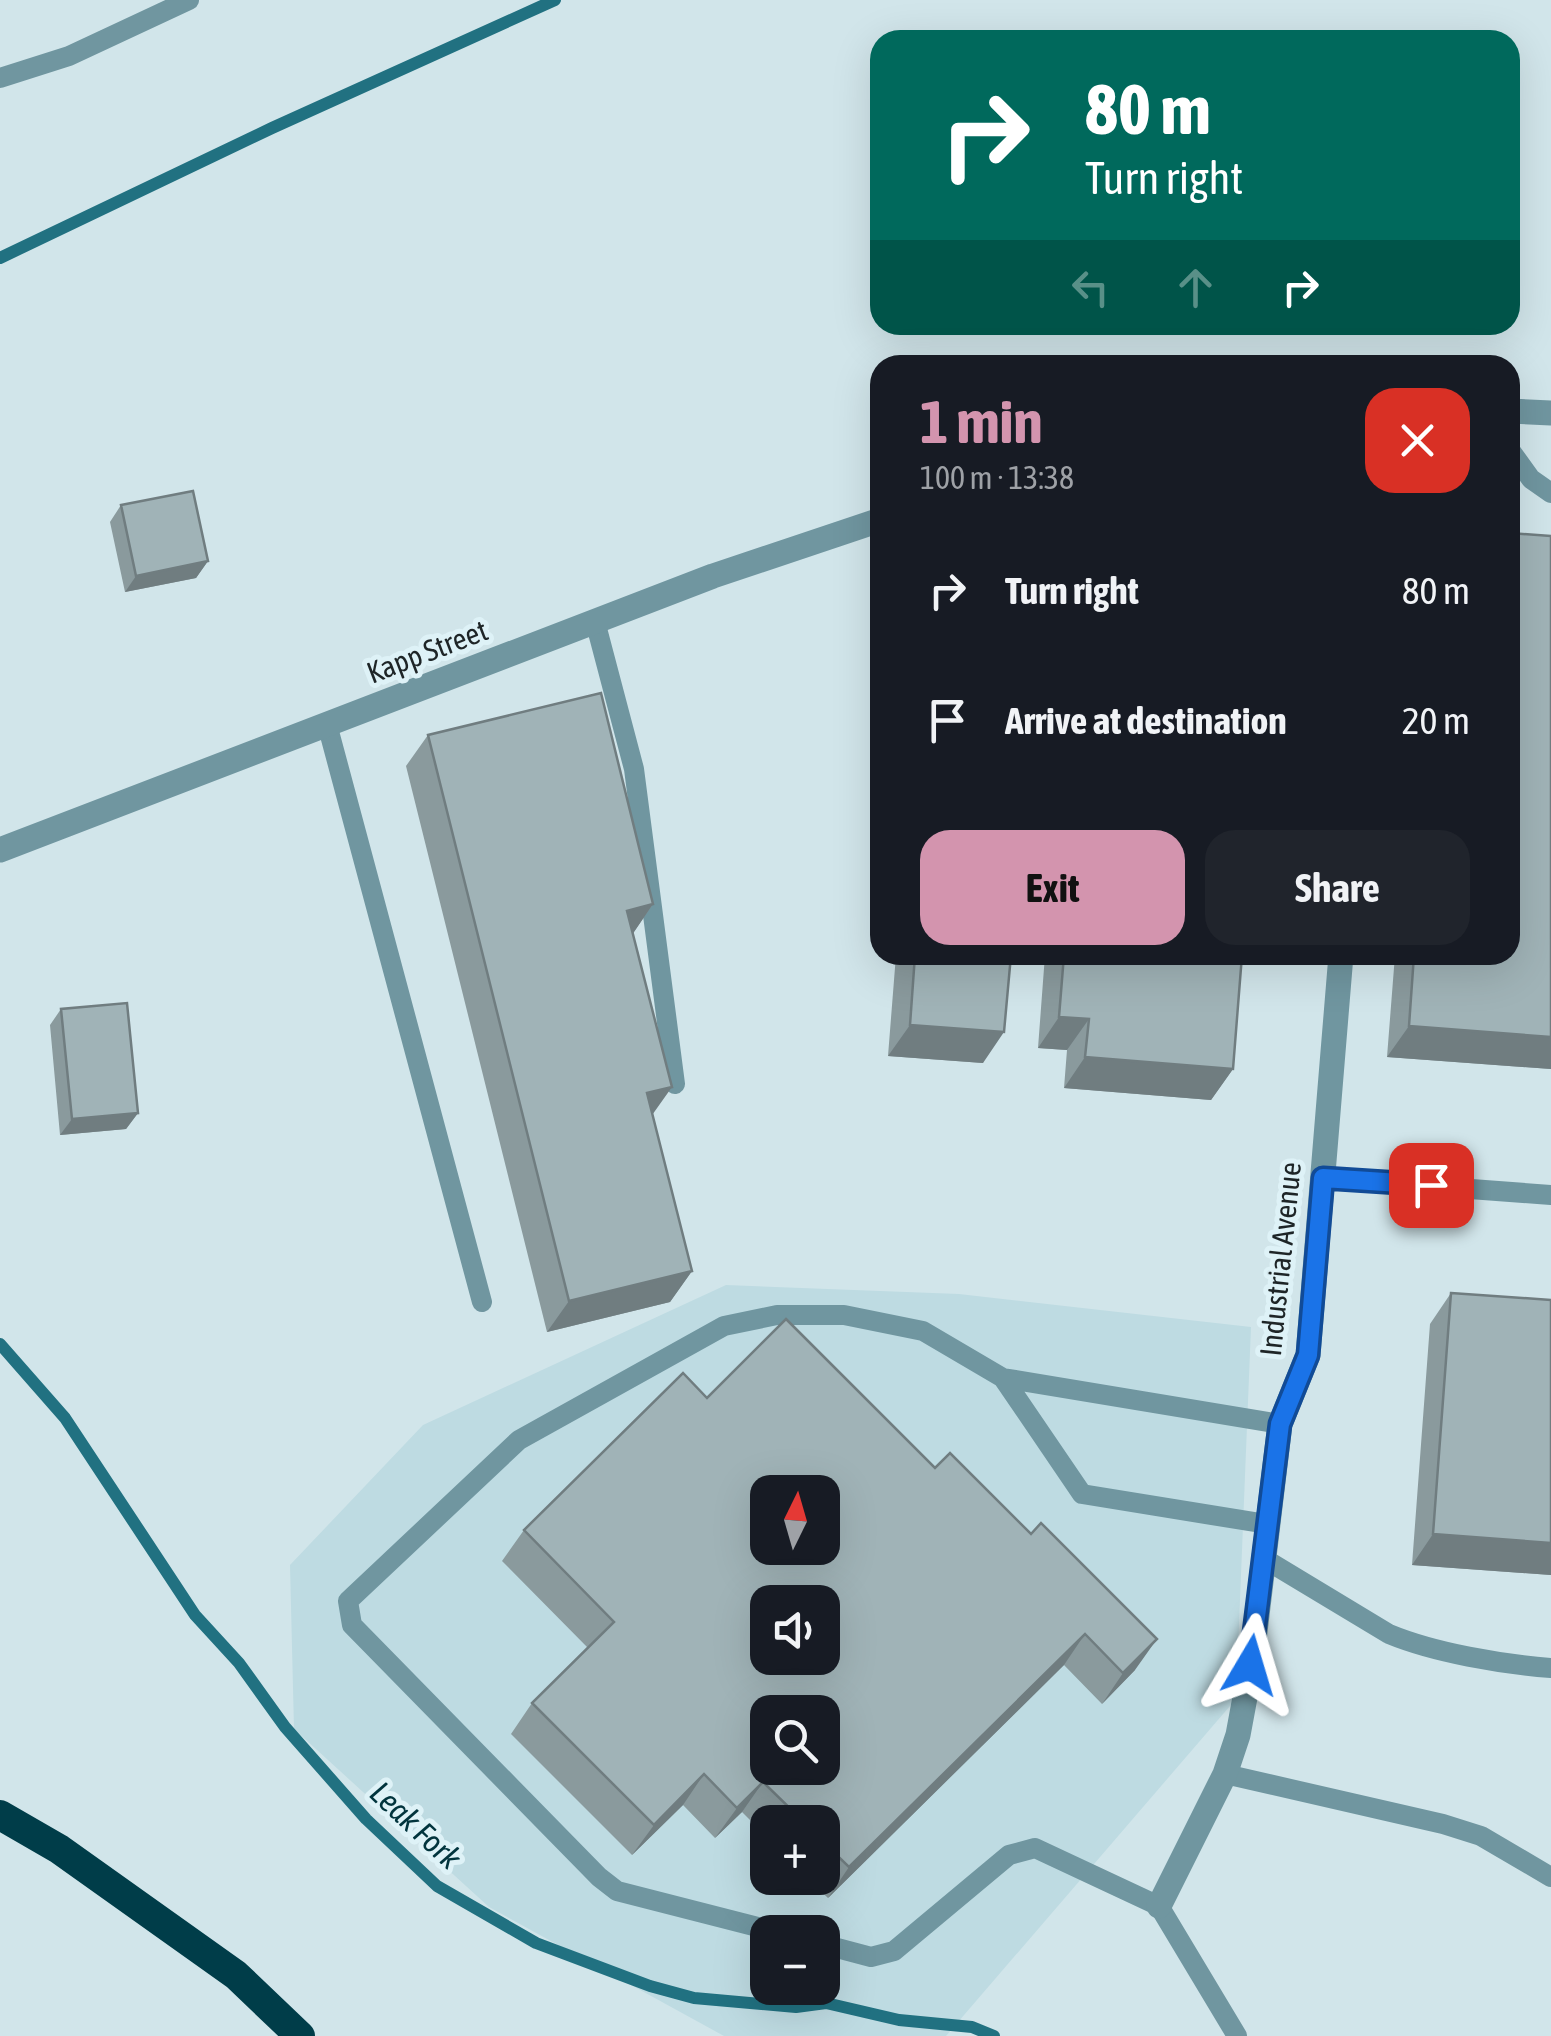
<!DOCTYPE html>
<meta charset="utf-8">
<style>
body{margin:0;font-family:"Asap Condensed",sans-serif;background:#20242c;color:#f1f3f6;height:100vh;display:flex;flex-direction:column;font-size:38px;white-space:nowrap}
*{box-sizing:border-box;margin:0}
p{font-size:32px;color:#9ea1a6}
.icon{flex:none;width:55px;height:55px;fill:none;stroke:currentColor;stroke-width:2;stroke-linecap:round;stroke-linejoin:round}
.map{position:relative;flex:1;overflow:hidden}
.details{position:absolute;left:870px;top:355px;width:650px;height:610px;display:flex;flex-direction:column;background:#171b24;border-radius:30px;box-shadow:0 10px 40px #0002}
.details>*{flex:none}
.top-card{position:absolute;left:870px;top:30px;width:650px;height:305px;border-radius:30px;box-shadow:0 10px 40px #0002;background:#00695c;color:#fff;overflow:hidden}
.needle{width:65px;rotate:5deg}
.controls{position:absolute;left:750px;top:1475px;display:grid;gap:20px}
.controls a{display:grid;place-items:center;width:90px;height:90px;border-radius:20px;background:#171b24;box-shadow:0 10px 40px #0002;font-size:50px}
.pin{position:absolute;display:grid;place-items:center;width:85px;height:85px;color:#fff;margin:-42px;border-radius:20px;box-shadow:0 5px 15px #0006}
.me{position:absolute;width:110px;margin:-55px;rotate:7deg;stroke-linejoin:round;filter:drop-shadow(0 0 8px #0008)}
.turn{display:flex;align-items:center;gap:35px;height:210px;padding:0 50px;font-size:45px}
.turn .icon{width:130px;height:130px;stroke-width:2.5}
.turn b{display:block;font-size:70px;line-height:85px}
.lanes{display:flex;align-items:center;height:95px;padding:0 50px;background:#0003;justify-content:center;gap:50px;direction:ltr}
.lanes .off{opacity:.35}
.round{display:grid;place-items:center;flex:none;width:105px;height:105px;border-radius:30px;background:#20242c}
.head{display:flex;align-items:center;justify-content:space-between;height:170px;padding:0 50px}
h1{font-size:60px;font-weight:700;line-height:75px;color:#d394ae}
.action{display:flex;gap:20px;margin-top:auto;padding:20px 50px}
.action a{flex:1;height:115px;border-radius:30px;background:#d394ae;color:#111;font-size:40px;font-weight:700;line-height:115px;text-align:center}
.action a+a{background:#20242c;color:#f1f3f6}
ul{padding:0;list-style:none}
li{display:flex;align-items:center;gap:30px;height:130px;padding:0 50px}
li div{flex:1}
li b{display:block;font-size:38px}
li em{font-style:normal}
.map>svg:first-child{display:block}
.built{fill:#bedbe2;fill-rule:evenodd}
.lines{fill:none;stroke-linecap:round;stroke-linejoin:round}
.stream{stroke:#217181;stroke-width:12}
.lane{stroke:#7096a0;stroke-width:20}
.street{stroke:#7096a0;stroke-width:25}
.highway{stroke:#003d49;stroke-width:30}
.wall{fill:#8a9a9d}
.shaded-wall{fill:#707d80}
.building{fill:#a0b3b7;stroke:#707d80;stroke-width:2.5;fill-rule:evenodd}
.route-casing{stroke:#114b97;stroke-width:25}
.route{stroke:#1a73e8;stroke-width:18}
.labels{text-anchor:middle;dominant-baseline:central;stroke-width:10;stroke-linejoin:round;paint-order:stroke}
.street-label{font-size:30px;fill:#1e2527;stroke:#def2f7}
.water-label{font-size:32px;font-style:italic;fill:#01343d;stroke:#def2f7}
</style>
<div class="map">
<svg width="1551" height="2036" viewBox="0 0 1551 2036">
<rect width="100%" height="100%" fill="#d1e5ea"/>
<path class="built" d="M726,1285L959,1294L1251,1327L1236,1699L946,2036H724L489,1907L294,1729L290,1565L423,1425ZM768,1492H822V1548H768ZM768,1602H822V1658H768ZM768,1712H822V1768H768ZM768,1822H822V1878H768ZM768,1932H822V1988H768Z"/>
<g class="lines">
<path class="stream" d="M0,258L272,128L555,0
M0,1344L65,1418L195,1615L239,1663L285,1727L366,1819L437,1886L536,1943L650,1986L694,1998L796,2007L826,2003L899,2020L972,2027L994,2036"/>
<path class="lane" d="M0,78L69,56L189,0
M1510,450L1531,479L1551,493
M595,621L634,769L675,1084
M327,724L482,1302
M1323,1178L1551,1195
M1267,1524L1082,1494L1003,1378L1280,1424
M1263,1558L1389,1634C1435,1653 1501,1664 1551,1668
M1225,1774L1443,1824L1481,1836L1551,1877
M777,1932L617,1891L599,1877L352,1625L348,1601L519,1440L724,1326L777,1315H844L923,1331L1003,1378
M822,1944L871,1957L894,1951L1009,1855L1035,1848L1159,1906L1237,2036"/>
<path class="street" d="M1510,411L1551,413
M0,850L713,576L880,520
M1159,1906L1225,1774L1238,1735L1251,1665L1280,1424L1308,1355L1341,955"/>
<path class="highway" d="M0,1815L59,1849L236,1975L300,2036"/>
</g>
<path class="wall" d="M121,505L208,561L196,578L125,592L110,522Z
M428,735L653,904L633,933L652,1115L692,1271L670,1302L547,1332L406,766Z
M896,955H1011L983,1063L888,1056Z
M1045,955H1242L1233,1069L1211,1100L1064,1088L1067,1050L1038,1048Z
M1395,955H1510L1551,1069L1387,1057Z
M61,1009L138,1113L126,1129L60,1135L50,1025Z
M1451,1293L1551,1575L1412,1565L1430,1324Z
M786,1319L1135,1670L1102,1704L1064,1665L828,1898L807,1878H822V1822H768V1838L742,1812L715,1838L683,1805L632,1855L511,1734L532,1703L588,1648L502,1561L524,1530L707,1398Z"/>
<path class="shaded-wall" d="M208,561L196,578L125,592L136,576Z
M653,904L632,935L627,911Z
M1059,1017L1089,1019L1067,1050L1038,1048Z
M910,1025L1004,1032L983,1063L888,1056Z
M1409,1026L1551,1037V1069L1387,1057Z
M1085,1057L1233,1069L1211,1100L1064,1088Z
M672,1087L650,1118L647,1093Z
M138,1113L126,1129L60,1135L72,1119Z
M692,1271L670,1302L547,1332L569,1301Z
M1433,1534L1551,1543V1575L1412,1565Z
M1085,1634L1064,1665L828,1898L849,1867Z
M1157,1639L1135,1670L1102,1704L1123,1673Z
M704,1774L683,1805L632,1855L654,1825Z
M763,1782L742,1812L715,1838L737,1808Z"/>
<path class="building" d="M193,491L208,561L136,576L121,505Z
M1510,533L1551,536V1037L1409,1026L1414,955H1510Z
M601,693L653,904L627,911L672,1087L647,1093L692,1271L569,1301L428,735Z
M915,955H1011L1004,1032L910,1025Z
M1064,955H1242L1233,1069L1085,1057L1089,1019L1059,1017Z
M127,1003L138,1113L72,1119L61,1009Z
M1451,1293L1551,1300V1543L1433,1534Z
M786,1319L935,1468L950,1453L1031,1534L1041,1523L1157,1639L1123,1673L1085,1634L849,1867L822,1841V1822H804L763,1782L737,1808L704,1774L654,1825L532,1703L614,1622L524,1530L683,1373L707,1398ZM768,1492H822V1548H768ZM768,1602H822V1658H768ZM768,1712H822V1768H768Z"/>
<g class="lines">
<defs>
<path id="route" d="M1250,1665L1280,1424L1308,1355L1323,1178L1431,1185"/>
</defs>
<use href="#route" class="route-casing"/>
<use href="#route" class="route"/>
</g>
<g class="labels">
<g class="street-label">
<text transform="translate(427 651) rotate(-21)">Kapp Street</text>
<text transform="translate(1280 1259) rotate(-84)">Industrial Avenue</text>
</g>
<g class="water-label">
<text transform="translate(416 1825) rotate(43)">Leak Fork</text>
</g>
</g>
</svg>
<div class="controls">
<a><svg class="needle" viewBox="-14 -14 28 28"><path d="M0-13l5 13h-10z" fill="#e53935"/><path d="M0 13l5-13h-10z" fill="#9ea1a6"/></svg></a>
<a><svg class="icon" aria-label="sound" viewBox="0 0 24 24"><path d="M4 9h4l5-4v14l-5-4H4zM17 9q2 3 0 6"/></svg></a>
<a><svg class="icon" aria-label="search" viewBox="0 0 24 24"><circle cx="10" cy="10" r="6"/><path d="M15 15l6 6"/></svg></a>
<a>+</a>
<a>−</a>
</div>
<div class="pin" style="left:1431px;top:1185px;background:#d93025"><svg class="icon" aria-label="arrive" viewBox="0 0 24 24"><path d="M6 21V4h12l-3 4 3 4H6"/></svg></div>
<svg class="me" style="left:1250px;top:1665px" viewBox="-20 -20 40 40"><path d="M0-17L14 15 0 8-14 15z" fill="#1a73e8" stroke="#fff" stroke-width="4"/></svg>
<div class="top-card">
<div class="turn"><svg class="icon" aria-label="right" viewBox="0 0 24 24"><path d="M7 20v-9h11M14 6l5 5-5 5"/></svg><div><b>80 m</b>Turn right</div></div>
<div class="lanes"><svg class="icon off" aria-label="left" viewBox="0 0 24 24"><path d="M17 20v-9H6M10 6l-5 5 5 5"/></svg><svg class="icon off" aria-label="ahead" viewBox="0 0 24 24"><path d="M12 20V5M6 11l6-6 6 6"/></svg><svg class="icon" aria-label="right" viewBox="0 0 24 24"><path d="M7 20v-9h11M14 6l5 5-5 5"/></svg></div>
</div>
<section class="details">
<div class="head"><div><h1>1 min</h1><p>100 m · 13:38</p></div><a class="round" style="background:#d93025;color:#fff"><svg class="icon" aria-label="close" viewBox="0 0 24 24"><path d="M6 6l12 12M18 6L6 18"/></svg></a></div>
<ul>
<li><svg class="icon" aria-label="right" viewBox="0 0 24 24"><path d="M7 20v-9h11M14 6l5 5-5 5"/></svg><div><b>Turn right</b></div><em>80 m</em></li>
<li><svg class="icon" aria-label="arrive" viewBox="0 0 24 24"><path d="M6 21V4h12l-3 4 3 4H6"/></svg><div><b>Arrive at destination</b></div><em>20 m</em></li>
</ul>
<div class="action"><a>Exit</a><a>Share</a></div>
</section>
</div>
